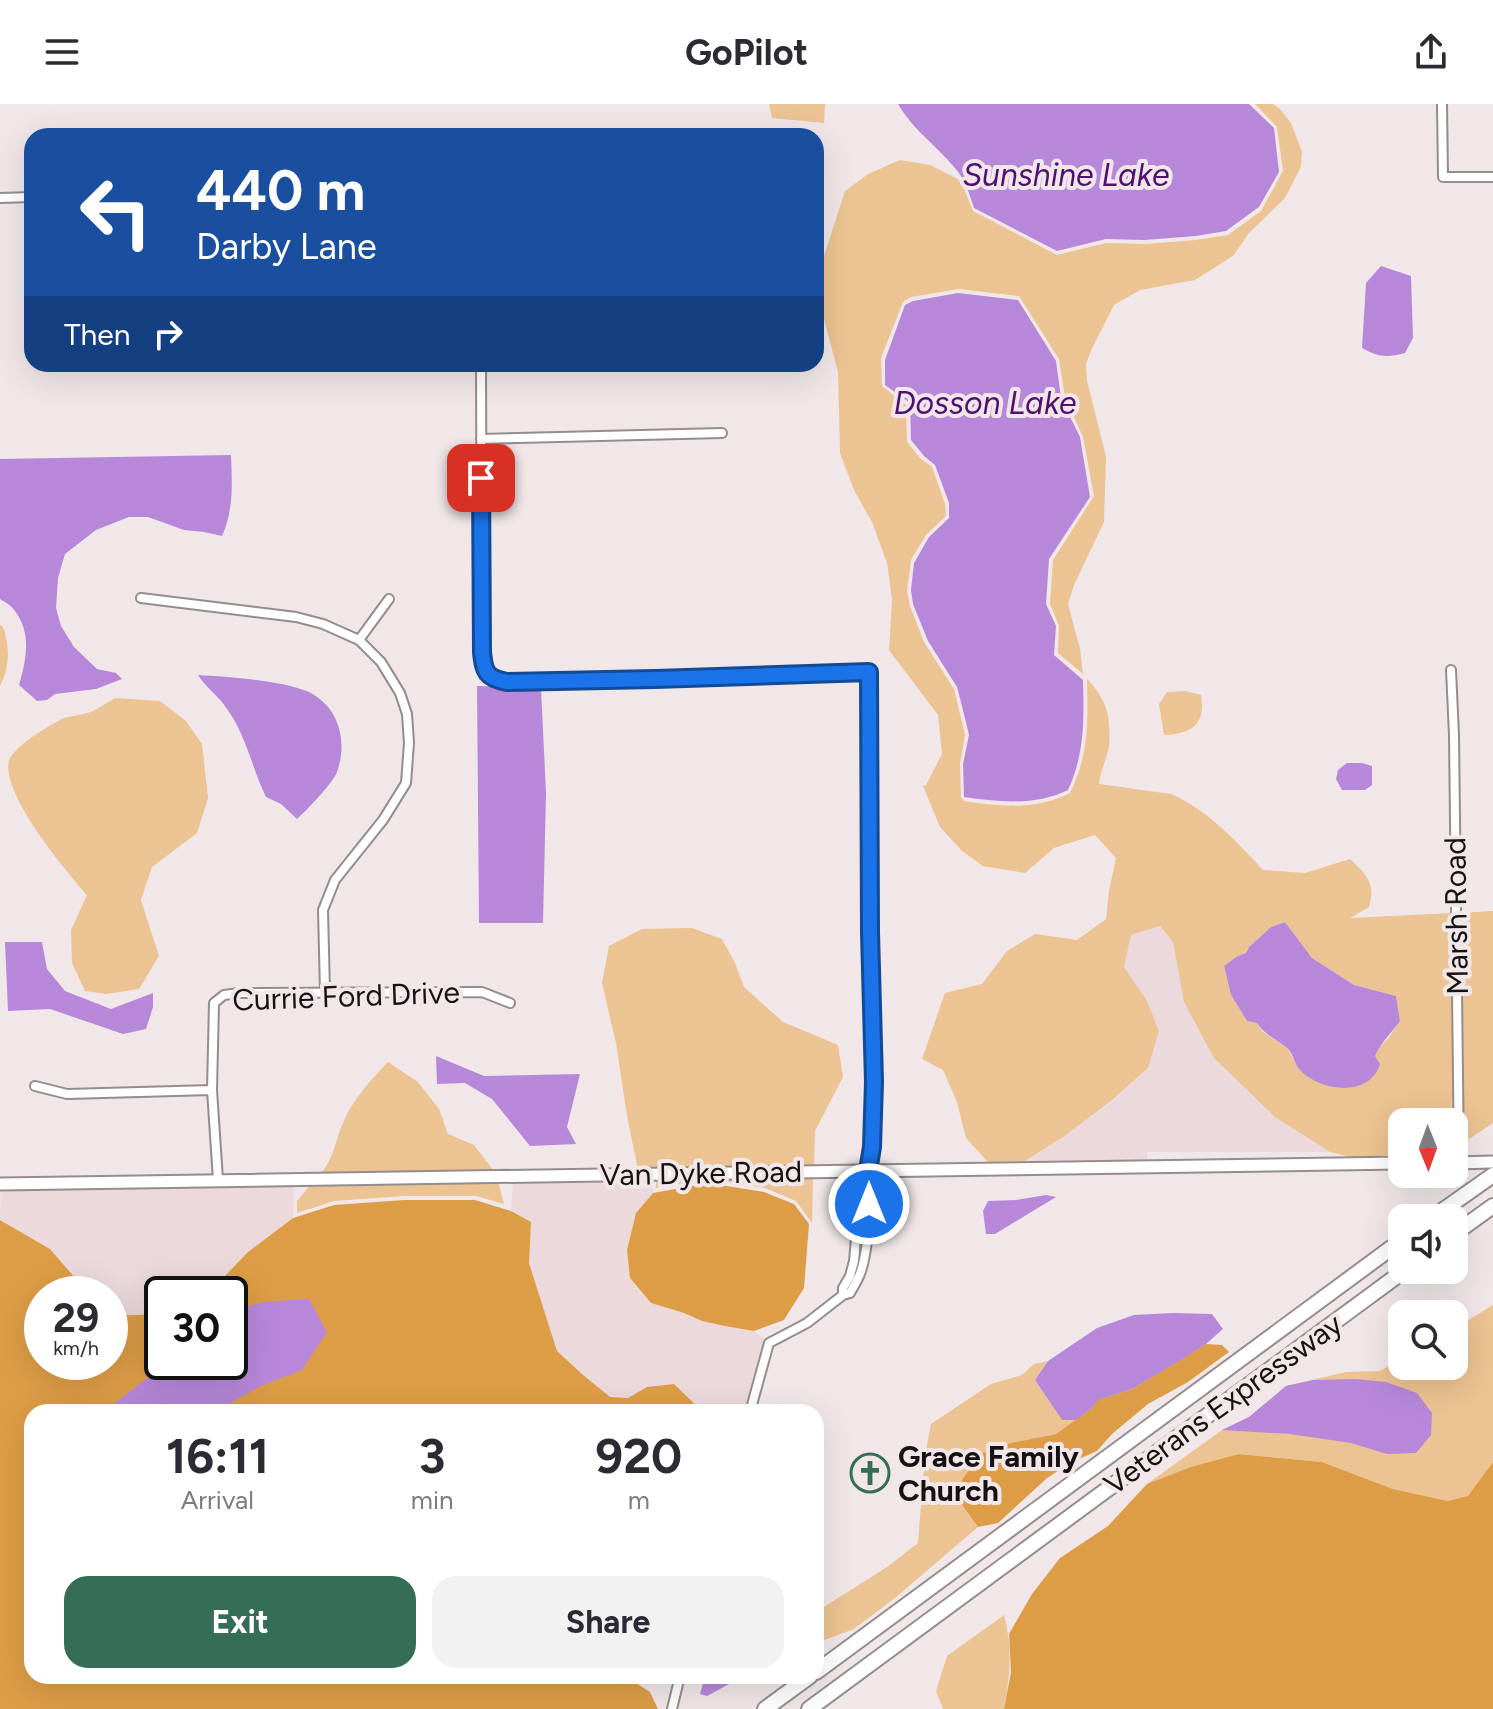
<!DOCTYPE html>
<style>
body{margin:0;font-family:Figtree,sans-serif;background:#f2f2f3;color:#2b2b33;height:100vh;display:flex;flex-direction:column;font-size:30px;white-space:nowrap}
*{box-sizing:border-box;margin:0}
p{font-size:26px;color:#7c7c81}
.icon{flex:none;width:44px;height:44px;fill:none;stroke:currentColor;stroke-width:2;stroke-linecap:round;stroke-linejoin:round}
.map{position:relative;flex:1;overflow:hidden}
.panel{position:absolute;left:24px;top:1300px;width:800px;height:280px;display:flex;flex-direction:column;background:#fff;border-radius:24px;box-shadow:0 8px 32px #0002}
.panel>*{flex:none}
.banner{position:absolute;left:24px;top:24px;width:800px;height:244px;border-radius:24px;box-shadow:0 8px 32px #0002;background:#1a4fa0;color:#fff;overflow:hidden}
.needle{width:52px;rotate:179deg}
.tools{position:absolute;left:1388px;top:1004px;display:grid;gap:16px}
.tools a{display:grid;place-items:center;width:80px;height:80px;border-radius:16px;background:#fff;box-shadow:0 8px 32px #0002;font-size:40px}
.speed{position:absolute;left:24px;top:1172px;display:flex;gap:16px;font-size:40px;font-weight:700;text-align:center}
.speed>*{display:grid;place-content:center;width:104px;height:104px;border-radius:50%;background:#fff;box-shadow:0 8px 32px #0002;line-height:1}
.speed small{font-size:20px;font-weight:400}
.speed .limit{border:4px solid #111;border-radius:12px;background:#fff;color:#111}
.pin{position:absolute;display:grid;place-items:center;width:68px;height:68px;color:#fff;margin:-34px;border-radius:16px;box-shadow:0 4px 12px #0006}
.me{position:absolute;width:88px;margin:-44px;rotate:0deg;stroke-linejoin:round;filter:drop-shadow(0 0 6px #0008)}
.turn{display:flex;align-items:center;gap:28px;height:168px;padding:0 40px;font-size:36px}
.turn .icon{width:104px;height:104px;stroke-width:2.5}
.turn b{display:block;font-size:56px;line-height:68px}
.then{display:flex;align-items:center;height:76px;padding:0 40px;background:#0003;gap:16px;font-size:30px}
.eta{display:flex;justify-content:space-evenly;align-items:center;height:136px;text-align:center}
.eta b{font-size:48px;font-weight:700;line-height:56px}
.primary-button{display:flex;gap:16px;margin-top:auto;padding:16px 40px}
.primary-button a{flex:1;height:92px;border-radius:24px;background:#366d55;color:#fff;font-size:32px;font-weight:700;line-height:92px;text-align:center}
.primary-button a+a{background:#f2f2f3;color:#2b2b33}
header{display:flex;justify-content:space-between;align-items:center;height:104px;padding:0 40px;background:#fff;font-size:36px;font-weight:700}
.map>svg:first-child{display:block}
.built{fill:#ebd9db}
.green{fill:#ecc392;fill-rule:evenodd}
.forest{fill:#dd9d46}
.water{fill:#b788da}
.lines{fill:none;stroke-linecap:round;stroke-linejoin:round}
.minor-casing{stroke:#958c8d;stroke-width:12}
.secondary-casing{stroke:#958c8d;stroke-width:15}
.motorway-casing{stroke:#958c8d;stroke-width:18}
.minor{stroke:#fff;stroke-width:8}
.secondary{stroke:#fff;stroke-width:11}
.motorway{stroke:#fff;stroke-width:14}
.route-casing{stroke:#114b97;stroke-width:20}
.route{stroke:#1a73e8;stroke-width:14}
.labels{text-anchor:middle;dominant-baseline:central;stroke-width:8;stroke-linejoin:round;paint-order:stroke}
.street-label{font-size:30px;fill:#161213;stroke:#f1e7e8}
.poi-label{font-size:30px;font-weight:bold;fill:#161213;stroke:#f1e7e8;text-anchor:start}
.water-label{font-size:32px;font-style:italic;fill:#510f73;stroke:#f1e7e8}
</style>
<header><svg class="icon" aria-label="menu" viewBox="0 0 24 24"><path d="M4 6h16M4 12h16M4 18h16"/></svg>GoPilot<svg class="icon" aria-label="share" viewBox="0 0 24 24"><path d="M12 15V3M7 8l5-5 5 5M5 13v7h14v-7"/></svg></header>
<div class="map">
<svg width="1493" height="1605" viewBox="0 0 1493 1605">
<rect width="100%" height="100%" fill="#f1e7e8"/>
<path class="built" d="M1160,822L1173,838L1184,898L1275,1013L1330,1048H1147V1059L1026,1061L1021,1057H1026L1066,1031L1111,998L1148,964L1146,895L1124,863L1131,831Z
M652,1074L653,1089L636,1109L627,1146L630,1174L651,1199L684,1209L702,1217L754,1227L769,1239L750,1308H703L674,1280L647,1283L628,1294L610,1293L582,1270L557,1247L529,1159L531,1118L511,1107L513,1077H612Z
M294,1080L293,1114L248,1148L218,1179L198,1190H162V1210L160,1212L110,1213V1190H89L50,1145L0,1116L1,1081Z"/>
<path class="green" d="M769,0H825L824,19L772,14Z
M1255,0H1273L1280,5L1291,19L1302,48L1301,63L1285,94L1249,129L1233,152L1195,176L1140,186L1114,201L1092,244L1086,260L1087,277L1106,353L1104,418L1074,481L1068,500L1080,545L1083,570L1058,549L1059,522L1050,500L1053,456L1094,392L1083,333L1065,293L1059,255L1019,192L958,185L911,193L903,198L881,254L882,282L906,301L907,338L921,355L932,363L945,400L946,412L926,431L911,456L907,487L910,502L924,538L954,585L965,631L960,660L961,693L964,697C999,703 1038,706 1070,689C1089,651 1088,617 1087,575C1107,596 1111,612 1109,642C1107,655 1100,667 1099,680L1171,690C1208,706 1236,737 1263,766L1305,769L1350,755C1367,771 1376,780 1369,803L1350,814L1452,809L1455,1041L1454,1018H1402V1049L1359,1055L1330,1048L1275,1013L1214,954L1184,898L1173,838L1160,822L1131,831L1124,863L1146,895L1159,927L1148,964L1111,997L1066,1031L1025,1057L988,1058L966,1034L957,998L943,966L922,955L945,889L982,880L1007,847L1035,830L1077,836L1106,815L1109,787L1116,754L1095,731L1054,744L1025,769L983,762L962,747L940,723L923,682L926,681L942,650L938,611L889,546L892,495L887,459L872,418L854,386L840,349L838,268L819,196L816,177L845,87L868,70L900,56L930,61L958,75L964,85L973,107L1057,151L1106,139L1145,140L1196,136L1228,131L1261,107L1283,67L1277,23ZM1285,818L1312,854L1354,881L1396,892L1400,917L1387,936L1378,944L1374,952L1338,984L1312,975L1298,964L1288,945L1262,927L1257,919L1247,917L1231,891L1224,862L1236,853L1246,849L1249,843L1271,823Z
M0,521L3,523C10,543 10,563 0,582Z
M1186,587L1201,591C1206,620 1192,630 1164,631L1159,600L1167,588Z
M115,594L160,597L186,617L202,640L208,694L197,729L152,763L141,796L159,852L139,885L106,890L85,887L72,859L71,826L87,791C66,767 0,689 9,656C19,639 41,627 58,617C68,611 82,612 93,607C101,603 108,598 115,594Z
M1493,807V1019L1463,1039L1460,809Z
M692,824L722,835L735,859L744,883L783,918L838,941L843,973L815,1027L814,1063L638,1066L627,1012L616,939L602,879L609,842L642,825Z
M388,958L418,978L439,1005L448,1030L474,1041L494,1067L320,1070C334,1056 335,1036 343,1019C353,995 370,977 388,958Z
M813,1073L812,1119L796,1097L765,1084L709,1075L656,1084V1075Z
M498,1077L504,1100L476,1092H404L334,1097L297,1109V1097L312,1079Z
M1493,1201V1358L1468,1393L1448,1397L1393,1385L1322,1358L1239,1350L1147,1380L1222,1326L1249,1313L1286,1282L1346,1268L1380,1267L1402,1254V1262H1454V1225Z
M1048,1257L1035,1276L1062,1316H1076L1056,1330L1007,1340L981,1350L962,1401L978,1423L895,1494L854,1525L819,1538L816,1537V1508L887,1463L918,1439L925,1351L931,1320L991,1280L1022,1271L1034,1260Z
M1004,1511C1013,1545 1010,1571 1004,1605H943L936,1587L947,1552Z"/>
<path class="forest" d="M708,1079L764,1088L794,1100L809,1120L804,1184L784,1216L754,1227L725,1222L702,1217L684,1209L651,1199L630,1174L627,1146L636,1109L653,1089Z
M404,1096H475L511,1107L531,1118L529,1159L557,1247L582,1270L610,1293L628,1294L647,1283L674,1280L703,1308H32V1572H625L650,1588L658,1605H0V1116L50,1145L89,1190H42V1258H110V1212L162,1210V1258H230V1190H198L218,1179L248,1148L293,1114L334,1101Z
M1206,1240L1222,1241L1229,1248L1188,1278L1148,1300L1112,1330L1097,1347L1072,1358L1047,1374L998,1419L978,1423L962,1401V1376L981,1350L1006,1340L1056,1330L1092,1304L1097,1296L1132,1285Z
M1239,1350L1322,1358L1393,1385L1448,1397L1468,1392L1493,1358V1605H1004L1011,1568L1009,1530L1032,1490L1060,1454L1108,1422L1147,1380L1191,1363Z"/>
<path class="water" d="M898,0H1249L1274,24L1279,68L1259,103L1226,127L1196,132L1145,136L1106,135L1057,147L974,104C969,89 965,75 954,63C935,40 914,27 898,0Z
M1381,162L1411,172L1413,234L1405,249C1387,254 1378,253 1362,244L1366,179Z
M958,189L1018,196L1056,257L1061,294L1080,333L1090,393L1049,455L1046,500L1056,522L1054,551L1083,576C1084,615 1085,649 1068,686C1036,702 999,698 964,693L963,660L969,631L962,602L957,583L928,537L913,500L911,486L914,459L929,433L949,414V399L935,361L924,352L911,336L910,299L885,281V256L905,201L913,197Z
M231,351C232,380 234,405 222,432L204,428L184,426L148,413H129L96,426L65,450L58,474L56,504L61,522L74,543L97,565L116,569L122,575L96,585L55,590L47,596L37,597L19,581C26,557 32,529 15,507C12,502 5,498 0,495V355Z
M198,571C228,573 282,576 309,588C339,603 348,637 337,668C333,679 307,706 297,715L281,700L266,693C252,664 246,631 227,605C219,592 206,584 198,571Z
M477,582L541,584L546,689L543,819H479Z
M1347,659H1362L1372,662V681L1365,686H1342L1336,675L1338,666Z
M1285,818L1312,854L1354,881L1396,892L1400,917C1393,927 1379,941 1375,952L1380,960C1370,994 1319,988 1299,965C1294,959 1293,949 1287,944C1276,935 1265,931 1257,919L1247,917L1231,891L1224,862L1236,853L1246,849L1249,843L1271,823Z
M5,838H42L47,865L65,887L111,905L153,889V903L146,925L123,930L50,905L8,907Z
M436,952L484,972L580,970L567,1023L576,1040L530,1042L492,995L465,979L437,980Z
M1046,1091L1056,1093L995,1130H986L983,1107L988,1097L1016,1096Z
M309,1195L327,1228L302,1266L261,1282L214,1308H103L168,1258H230V1208L263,1198Z
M1173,1209L1212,1210L1223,1225L1206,1240L1176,1259L1132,1285L1098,1296L1092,1304L1076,1316H1062L1035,1276L1048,1257L1097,1224L1134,1211Z
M1355,1275L1386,1278L1417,1289L1432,1309L1431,1331L1416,1349L1387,1350L1351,1339L1290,1330L1222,1326L1249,1313L1286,1282L1313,1276Z
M705,1572H744L707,1592L700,1590Z"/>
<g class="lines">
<defs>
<path id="minor" d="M1442,0L1443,73H1493
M0,94L32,93
M481,260L482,548C484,568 486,574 507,578L655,575L869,568L871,845L874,978L872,1043L868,1067L861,1079L854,1157L850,1172L843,1184V1191
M481,335L722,329
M141,494L296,513L323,520L359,536L381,558L400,589L407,610L409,639L406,679L383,716L335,776L323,806L325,888
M359,536L389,495
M1451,566L1454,631L1459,1058
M35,982L67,990L212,986
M218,1076L212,986L214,899L224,891L239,889L482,888L510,899
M750,1308L769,1239L807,1219L843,1191L850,1189C854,1182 859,1174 861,1167C868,1146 873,1087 868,1067
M672,1605L680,1572"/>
<path id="secondary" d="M1454,1059L1493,1058
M0,1080L1402,1059"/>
<path id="motorway" d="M1432,1114L1493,1071
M1454,1130L1493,1102
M816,1568L1402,1136
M765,1605L810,1572
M809,1605L1405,1166"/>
</defs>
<use href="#minor" class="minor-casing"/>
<use href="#secondary" class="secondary-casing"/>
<use href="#motorway" class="motorway-casing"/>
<use href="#minor" class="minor"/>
<use href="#secondary" class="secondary"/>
<use href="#motorway" class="motorway"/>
</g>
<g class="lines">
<defs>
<path id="route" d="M481,374L482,548C484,568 486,574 507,578L655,575L869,568L870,828L874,978L872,1043L868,1067L871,1079L869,1100"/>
</defs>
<use href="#route" class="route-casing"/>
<use href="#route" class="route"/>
</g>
<defs>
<symbol id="church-ring" viewBox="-11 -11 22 22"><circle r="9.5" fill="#f1e7e8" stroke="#366d55" stroke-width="1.5"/><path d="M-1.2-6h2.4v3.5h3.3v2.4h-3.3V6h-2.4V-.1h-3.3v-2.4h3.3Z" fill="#366d55"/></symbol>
</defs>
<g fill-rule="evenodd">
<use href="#church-ring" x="848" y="1347" width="44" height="44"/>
</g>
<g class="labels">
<g class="street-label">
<text transform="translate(1456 812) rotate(-91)">Marsh Road</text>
<text transform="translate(346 892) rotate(-2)">Currie Ford Drive</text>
<text transform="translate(701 1069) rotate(-1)">Van Dyke Road</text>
<text transform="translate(1223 1300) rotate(-36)">Veterans Expressway</text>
</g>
<g class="poi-label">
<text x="898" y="1352">Grace Family<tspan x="898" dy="34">Church</tspan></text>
</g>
<g class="water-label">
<text x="1066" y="71">Sunshine Lake</text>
<text x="985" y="299">Dosson Lake</text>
</g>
</g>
</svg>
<div class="tools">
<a><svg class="needle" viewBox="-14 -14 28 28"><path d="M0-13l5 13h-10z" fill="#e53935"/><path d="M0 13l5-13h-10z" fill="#7c7c81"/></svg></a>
<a><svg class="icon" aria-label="sound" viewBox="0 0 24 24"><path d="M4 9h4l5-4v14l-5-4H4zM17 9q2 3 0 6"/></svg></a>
<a><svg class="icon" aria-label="search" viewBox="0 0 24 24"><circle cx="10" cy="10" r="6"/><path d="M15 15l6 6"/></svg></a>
</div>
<div class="speed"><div>29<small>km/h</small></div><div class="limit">30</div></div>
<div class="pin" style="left:481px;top:374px;background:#d93025"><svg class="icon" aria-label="arrive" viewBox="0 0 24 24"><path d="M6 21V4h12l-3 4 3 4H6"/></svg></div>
<svg class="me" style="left:869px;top:1100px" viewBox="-20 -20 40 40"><circle r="17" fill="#1a73e8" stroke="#fff" stroke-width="3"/><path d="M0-11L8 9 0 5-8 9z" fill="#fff"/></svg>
<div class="banner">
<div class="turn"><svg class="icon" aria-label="left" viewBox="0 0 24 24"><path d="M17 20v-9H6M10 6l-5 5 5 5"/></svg><div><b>440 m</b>Darby Lane</div></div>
<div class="then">Then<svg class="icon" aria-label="right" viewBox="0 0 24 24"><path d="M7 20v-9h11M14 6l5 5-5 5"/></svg></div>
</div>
<section class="panel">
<div class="eta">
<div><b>16:11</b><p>Arrival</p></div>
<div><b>3</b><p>min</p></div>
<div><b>920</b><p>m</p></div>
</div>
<div class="primary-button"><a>Exit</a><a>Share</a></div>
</section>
</div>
